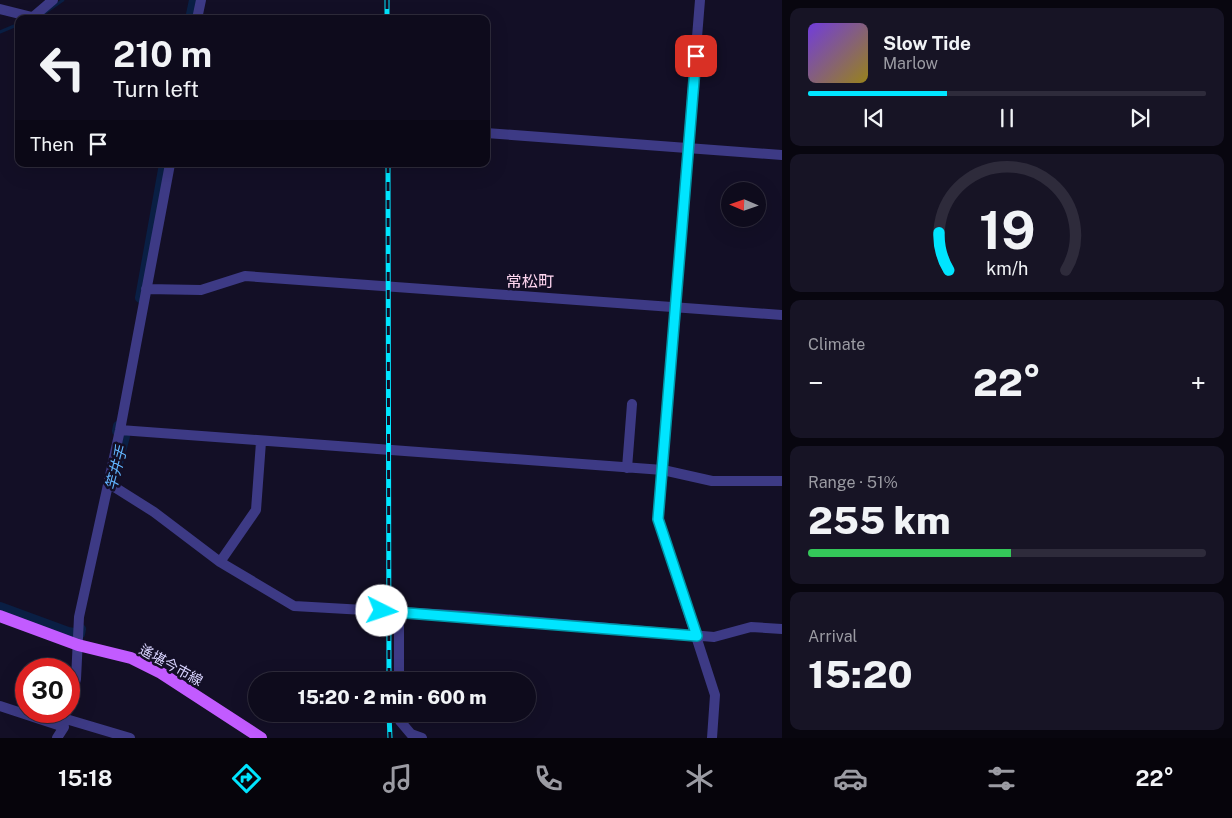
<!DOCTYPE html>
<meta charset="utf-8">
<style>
body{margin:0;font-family:"Public Sans","Noto Sans JP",sans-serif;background:#171425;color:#f1f3f6;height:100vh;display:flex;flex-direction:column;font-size:19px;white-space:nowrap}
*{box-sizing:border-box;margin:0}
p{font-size:16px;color:#9b9ba3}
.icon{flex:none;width:28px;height:28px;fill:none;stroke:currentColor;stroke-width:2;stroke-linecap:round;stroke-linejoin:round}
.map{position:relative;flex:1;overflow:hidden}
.drawer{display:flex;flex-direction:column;gap:8px;padding:8px;background:#08060f;width:450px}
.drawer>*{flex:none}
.hud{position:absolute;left:15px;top:15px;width:475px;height:152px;border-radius:10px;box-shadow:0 5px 20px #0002,0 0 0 1px #2e2b3b;background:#0e0b1c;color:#f1f3f6;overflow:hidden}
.needle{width:32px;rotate:272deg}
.controls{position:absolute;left:721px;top:182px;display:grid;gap:10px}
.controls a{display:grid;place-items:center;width:45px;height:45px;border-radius:50%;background:#0e0b1c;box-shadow:0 5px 20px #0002,0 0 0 1px #2e2b3b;font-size:25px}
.speed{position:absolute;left:15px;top:658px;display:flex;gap:10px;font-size:25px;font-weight:700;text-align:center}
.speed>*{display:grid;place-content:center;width:65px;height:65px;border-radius:50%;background:#0e0b1c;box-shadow:0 5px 20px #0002,0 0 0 1px #2e2b3b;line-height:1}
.speed .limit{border:8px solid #d22;background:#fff;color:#111}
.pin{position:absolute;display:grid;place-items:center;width:42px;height:42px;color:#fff;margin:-21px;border-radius:10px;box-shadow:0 2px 8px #0006}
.me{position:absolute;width:55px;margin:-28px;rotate:94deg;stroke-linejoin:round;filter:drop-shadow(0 0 4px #0008)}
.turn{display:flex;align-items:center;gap:18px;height:105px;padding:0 15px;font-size:22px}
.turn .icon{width:65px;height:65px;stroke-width:2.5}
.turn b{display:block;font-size:35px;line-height:42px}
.then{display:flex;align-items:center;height:48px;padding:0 15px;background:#0003;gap:10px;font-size:19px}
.big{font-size:38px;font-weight:800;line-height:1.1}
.drawer .card{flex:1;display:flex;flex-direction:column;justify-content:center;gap:8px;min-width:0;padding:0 18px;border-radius:10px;background:#171425}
.drawer .dial{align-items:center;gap:0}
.dial svg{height:130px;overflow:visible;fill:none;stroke:#2e2b3b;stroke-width:7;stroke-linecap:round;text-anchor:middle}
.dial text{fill:#f1f3f6;stroke:none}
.song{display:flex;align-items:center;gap:15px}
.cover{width:60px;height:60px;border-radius:8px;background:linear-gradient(135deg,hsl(260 70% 55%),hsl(50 70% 35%))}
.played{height:5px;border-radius:2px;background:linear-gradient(90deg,#00e5ff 35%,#2e2b3b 35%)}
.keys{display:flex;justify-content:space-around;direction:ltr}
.heat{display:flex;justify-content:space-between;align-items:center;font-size:28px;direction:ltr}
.charge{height:8px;border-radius:4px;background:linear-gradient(90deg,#34c759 51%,#2e2b3b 0)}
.trip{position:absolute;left:248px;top:672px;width:288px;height:50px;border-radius:25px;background:#0e0b1c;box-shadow:0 5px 20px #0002,0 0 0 1px #2e2b3b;font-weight:800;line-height:50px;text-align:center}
.tabs{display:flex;height:80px;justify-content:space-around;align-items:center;background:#06040b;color:#9b9ba3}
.tabs .icon{width:35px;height:35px}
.tabs .on{color:#00e5ff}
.tabs b{font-size:22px;color:#f1f3f6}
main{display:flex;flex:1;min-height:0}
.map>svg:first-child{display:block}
</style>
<main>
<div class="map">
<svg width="782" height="738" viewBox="0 0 782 738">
<rect width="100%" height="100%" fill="#130f26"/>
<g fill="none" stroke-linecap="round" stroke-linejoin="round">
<path stroke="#0a1f44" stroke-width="3" d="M43,14l20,-14
M0,32l19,-8"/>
<path stroke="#0a1f44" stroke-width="10" d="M190,19l4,-19
M140,298l24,-134
M116,471l9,-35 -8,-5 1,-5
M0,607l68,25 12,2 1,-5"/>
<path stroke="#3d3a85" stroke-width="10" d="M700,0l-42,519 57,176 -3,43
M0,9l40,10
M33,17l20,-17
M197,19l4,-19
M486,133l296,22
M146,289l55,1 44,-14 537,39
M120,430l543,40 49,11h70
M627,468l5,-64
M108,483l46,29 66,50 74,44 176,10 244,21 37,-10 31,2
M220,562l36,-52 5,-68
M399,612v69
M0,706l64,21 -7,11
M69,706l7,-27 3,-62 41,-187 50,-266
M400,714v7l11,13 11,4
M66,719l64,19"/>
<path stroke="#c25bff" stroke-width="12" d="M0,616l78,29 53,13 30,15 100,65"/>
<g stroke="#00e5ff" stroke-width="5">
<path id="rail" d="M387,0v19
M388,164l1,517
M389,714l1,24"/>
</g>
<use href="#rail" stroke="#130f26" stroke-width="3" stroke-dasharray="9" stroke-linecap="butt"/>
</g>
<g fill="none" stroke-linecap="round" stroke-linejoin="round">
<g stroke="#0095a6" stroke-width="12">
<path id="route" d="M382,611l315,25 -39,-117 38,-463"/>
</g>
<use href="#route" stroke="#00e5ff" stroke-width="9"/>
</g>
<g text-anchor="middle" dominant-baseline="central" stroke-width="5" stroke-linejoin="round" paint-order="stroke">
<g font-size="14" fill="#d9d4ff" stroke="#130f26">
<text transform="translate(171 665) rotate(29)">遙堪今市線</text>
</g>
<g font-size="15" font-style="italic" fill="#62b6ff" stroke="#130f26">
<text transform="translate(116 468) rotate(-75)">竿井手</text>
</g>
<g font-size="16" fill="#ffd6f0" stroke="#130f26">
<text x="530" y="281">常松町</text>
</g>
</g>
</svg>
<div class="controls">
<a><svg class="needle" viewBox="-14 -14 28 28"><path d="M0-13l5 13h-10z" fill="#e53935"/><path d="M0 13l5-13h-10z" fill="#9b9ba3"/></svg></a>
</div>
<div class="speed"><div class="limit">30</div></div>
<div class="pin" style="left:696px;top:56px;background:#d93025"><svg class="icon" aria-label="arrive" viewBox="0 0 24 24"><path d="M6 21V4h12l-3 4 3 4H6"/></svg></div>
<svg class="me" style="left:382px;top:611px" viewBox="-20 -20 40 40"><circle r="19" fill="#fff"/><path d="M0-13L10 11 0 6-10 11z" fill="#00e5ff"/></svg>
<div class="trip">15:20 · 2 min · 600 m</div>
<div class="hud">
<div class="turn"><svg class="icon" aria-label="left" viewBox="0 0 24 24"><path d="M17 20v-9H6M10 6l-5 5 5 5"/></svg><div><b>210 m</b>Turn left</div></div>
<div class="then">Then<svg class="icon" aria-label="arrive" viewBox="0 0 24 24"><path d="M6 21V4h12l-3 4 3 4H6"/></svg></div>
</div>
</div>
<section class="drawer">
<div class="card">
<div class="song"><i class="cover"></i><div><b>Slow Tide</b><p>Marlow</p></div></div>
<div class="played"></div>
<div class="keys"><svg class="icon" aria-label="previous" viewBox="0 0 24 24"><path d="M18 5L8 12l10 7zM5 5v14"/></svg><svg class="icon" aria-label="pause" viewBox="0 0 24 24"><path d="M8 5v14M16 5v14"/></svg><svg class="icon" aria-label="next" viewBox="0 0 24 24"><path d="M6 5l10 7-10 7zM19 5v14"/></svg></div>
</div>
<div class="card dial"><svg viewBox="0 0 100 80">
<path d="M14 69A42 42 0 1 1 86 69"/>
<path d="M14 69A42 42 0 0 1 8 46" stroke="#00e5ff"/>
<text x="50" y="56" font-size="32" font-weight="700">19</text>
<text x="50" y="72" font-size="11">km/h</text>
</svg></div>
<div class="card"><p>Climate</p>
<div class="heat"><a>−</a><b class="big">22°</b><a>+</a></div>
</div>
<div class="card"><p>Range · 51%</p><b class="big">255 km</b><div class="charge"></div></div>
<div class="card"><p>Arrival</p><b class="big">15:20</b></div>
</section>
</main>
<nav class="tabs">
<b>15:18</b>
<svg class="icon on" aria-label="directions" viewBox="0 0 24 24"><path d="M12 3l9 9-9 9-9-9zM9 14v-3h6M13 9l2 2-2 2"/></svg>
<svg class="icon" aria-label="music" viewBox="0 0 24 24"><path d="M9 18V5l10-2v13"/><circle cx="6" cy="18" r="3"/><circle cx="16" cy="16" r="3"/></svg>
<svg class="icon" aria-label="phone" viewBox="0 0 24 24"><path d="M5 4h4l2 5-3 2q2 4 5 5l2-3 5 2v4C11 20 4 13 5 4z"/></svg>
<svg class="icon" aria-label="climate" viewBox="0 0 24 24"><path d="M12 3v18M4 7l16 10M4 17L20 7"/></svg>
<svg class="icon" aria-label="car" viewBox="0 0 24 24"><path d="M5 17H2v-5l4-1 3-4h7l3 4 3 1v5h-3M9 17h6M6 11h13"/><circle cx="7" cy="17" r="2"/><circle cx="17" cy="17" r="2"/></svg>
<svg class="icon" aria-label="filters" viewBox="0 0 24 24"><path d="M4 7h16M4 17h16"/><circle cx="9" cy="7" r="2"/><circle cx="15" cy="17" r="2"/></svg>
<b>22°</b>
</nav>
